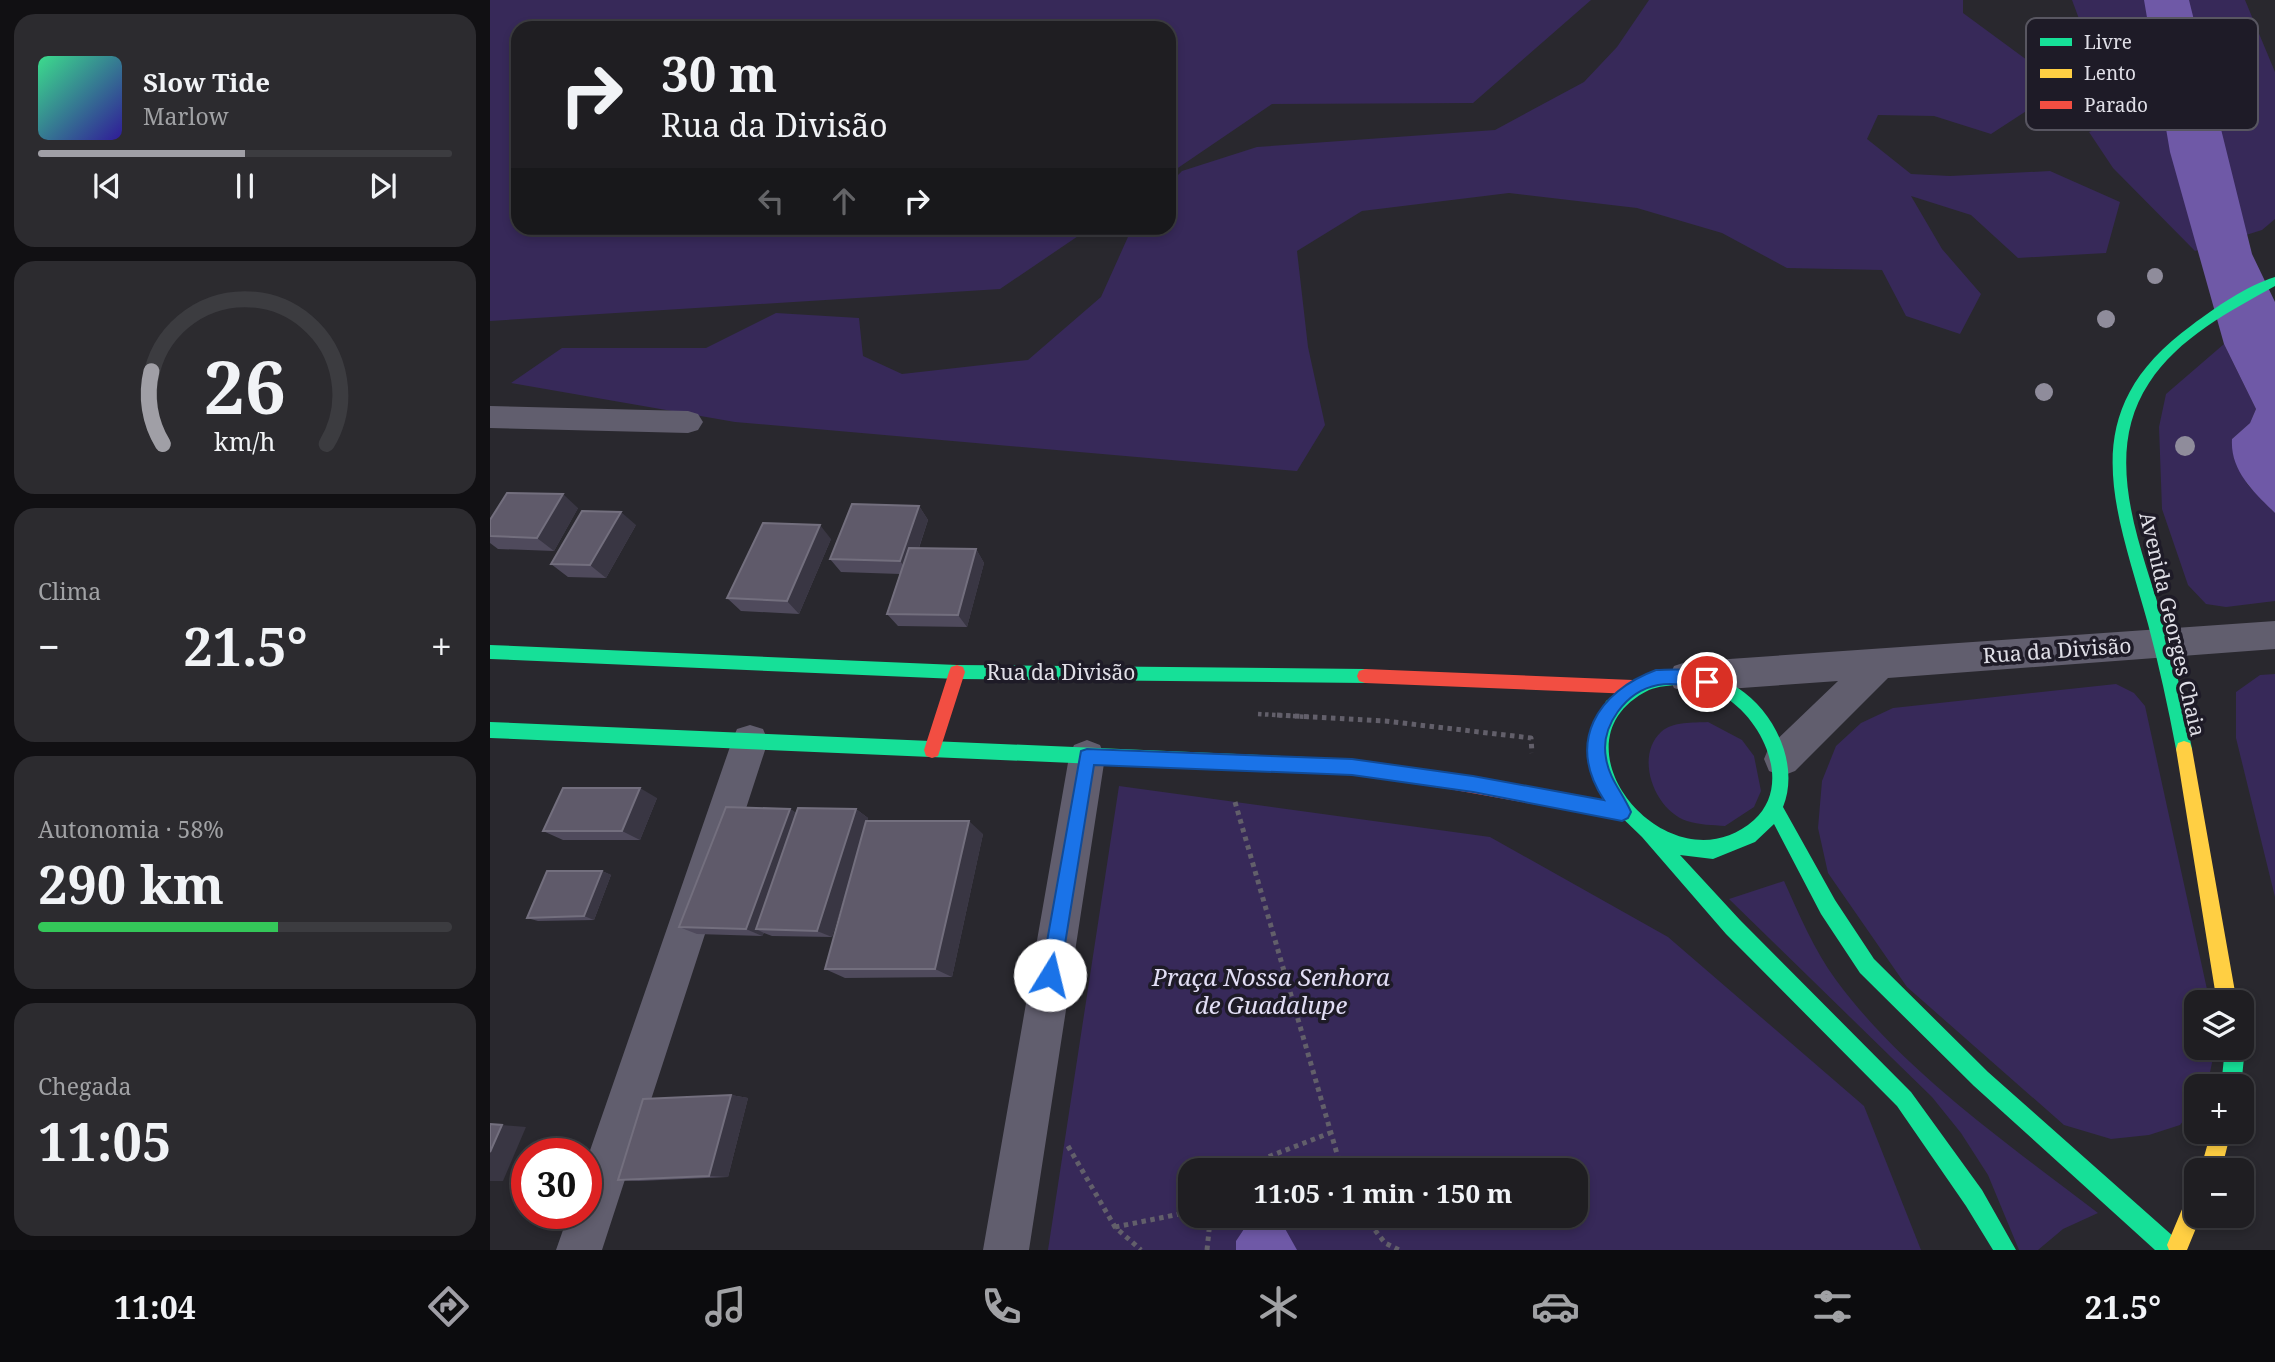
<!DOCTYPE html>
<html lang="pt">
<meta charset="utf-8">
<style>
body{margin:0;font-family:"Noto Serif",serif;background:#2c2b2f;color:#f1f3f6;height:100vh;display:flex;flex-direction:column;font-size:26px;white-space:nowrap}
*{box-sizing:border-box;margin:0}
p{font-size:23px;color:#a1a2a5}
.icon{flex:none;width:38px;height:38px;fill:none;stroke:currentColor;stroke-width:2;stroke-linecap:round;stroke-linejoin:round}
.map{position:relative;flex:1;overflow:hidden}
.panel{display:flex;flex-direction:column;gap:14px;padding:14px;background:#111013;width:490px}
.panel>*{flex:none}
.hud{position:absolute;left:21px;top:21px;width:665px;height:214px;border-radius:21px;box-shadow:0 4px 10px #0003,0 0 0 2px #3c3c40;background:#1f1e22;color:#f1f3f6;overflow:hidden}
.fabs{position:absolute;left:1694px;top:990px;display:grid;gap:14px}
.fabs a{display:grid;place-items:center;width:70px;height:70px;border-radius:14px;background:#1f1e22;box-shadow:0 4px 10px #0003,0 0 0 2px #3c3c40;font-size:35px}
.speed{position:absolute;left:21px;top:1138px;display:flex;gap:14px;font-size:35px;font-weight:700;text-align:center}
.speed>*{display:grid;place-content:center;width:91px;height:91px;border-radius:50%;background:#1f1e22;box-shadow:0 4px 10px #0003,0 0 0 2px #3c3c40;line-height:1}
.speed .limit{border:10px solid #d22;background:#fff;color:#111}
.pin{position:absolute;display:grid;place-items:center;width:60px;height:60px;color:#fff;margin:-30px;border:4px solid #fff;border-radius:50%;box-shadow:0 2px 7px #0007}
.me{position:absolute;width:77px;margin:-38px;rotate:9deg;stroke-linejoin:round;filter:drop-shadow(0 0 5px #0008)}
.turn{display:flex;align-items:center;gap:24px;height:147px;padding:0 35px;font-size:32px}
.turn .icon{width:91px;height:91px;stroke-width:2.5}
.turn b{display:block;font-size:49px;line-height:60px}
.lanes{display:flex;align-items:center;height:66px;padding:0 35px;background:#0003;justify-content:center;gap:35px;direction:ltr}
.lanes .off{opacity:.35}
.big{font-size:52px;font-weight:700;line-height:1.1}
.panel .card{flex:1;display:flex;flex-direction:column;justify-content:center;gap:10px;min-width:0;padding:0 24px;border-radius:21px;background:#2c2b2f}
.panel .dial{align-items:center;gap:0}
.dial svg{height:182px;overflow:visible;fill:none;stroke:#3c3c40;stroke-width:7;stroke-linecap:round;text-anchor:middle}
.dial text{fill:#f1f3f6;stroke:none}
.song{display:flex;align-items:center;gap:21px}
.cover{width:84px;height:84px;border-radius:10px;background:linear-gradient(135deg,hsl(150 70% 55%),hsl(250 70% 35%))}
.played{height:7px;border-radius:4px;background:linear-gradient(90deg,#a09fa6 50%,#3c3c40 50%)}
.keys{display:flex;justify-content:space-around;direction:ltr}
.heat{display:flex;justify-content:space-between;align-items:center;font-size:38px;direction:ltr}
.charge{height:10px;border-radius:5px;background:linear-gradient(90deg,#34c759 58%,#3c3c40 0)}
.trip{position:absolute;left:688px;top:1158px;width:410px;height:70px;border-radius:21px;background:#1f1e22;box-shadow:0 4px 10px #0003,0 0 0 2px #3c3c40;font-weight:700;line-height:70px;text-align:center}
.tabs{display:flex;height:112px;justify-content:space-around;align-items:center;background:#0c0c0e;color:#a1a2a5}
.tabs .icon{width:49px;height:49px}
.tabs .current{color:#a09fa6}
.tabs b{font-size:32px;color:#f1f3f6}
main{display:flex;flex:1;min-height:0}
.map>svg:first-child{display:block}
</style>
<main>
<section class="panel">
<div class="card">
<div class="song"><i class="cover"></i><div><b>Slow Tide</b><p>Marlow</p></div></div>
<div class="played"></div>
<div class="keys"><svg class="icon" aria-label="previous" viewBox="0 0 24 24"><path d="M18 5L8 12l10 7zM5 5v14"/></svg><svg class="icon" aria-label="pause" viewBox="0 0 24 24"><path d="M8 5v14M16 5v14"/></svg><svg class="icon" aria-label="next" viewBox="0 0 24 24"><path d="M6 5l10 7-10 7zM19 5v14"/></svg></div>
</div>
<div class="card dial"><svg viewBox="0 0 100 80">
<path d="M14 69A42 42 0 1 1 86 69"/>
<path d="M14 69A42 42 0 0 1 9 37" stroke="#a09fa6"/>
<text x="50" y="56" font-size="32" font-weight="700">26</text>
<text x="50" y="72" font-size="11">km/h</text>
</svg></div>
<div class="card"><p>Clima</p>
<div class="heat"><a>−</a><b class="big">21.5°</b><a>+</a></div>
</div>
<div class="card"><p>Autonomia · 58%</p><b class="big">290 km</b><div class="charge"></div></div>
<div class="card"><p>Chegada</p><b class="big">11:05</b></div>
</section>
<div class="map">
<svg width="1785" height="1250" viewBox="0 0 1785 1250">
<rect width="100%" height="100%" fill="#29282e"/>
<path fill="#372959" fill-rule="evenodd" d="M0,0h1101l-118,103 -201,1 -103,70v-146h-651v200h572l-90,61 -510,32z
M1159,0h314v13l68,50 3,43 -43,28 -57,-18 -56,-1 -11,24 44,35 39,2 100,-5 70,31 -14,51 -88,5 -47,-43 -60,-19 31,53 39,45 -21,40 -54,-18 -24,-46 -95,-2 -65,-35 -85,-25 -128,-15 -147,18 -65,40 11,96 17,78 -28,46 -562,-49 -224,-39 51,-35h144l70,-35 83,5 4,38 39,18 126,-14 73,-63 31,-69h37v-44l13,-13 75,-24 238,-17 89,-48 33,-35z
M1582,0h173l30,72v147l-13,11 -67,21 -82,-83 -24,-36 46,-19 -41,-39 -6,-31z
M1734,344l32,65 -6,14 -18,16 15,45 28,29v88l-49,6 -20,-3 -18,-19 -26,-76 -3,-82 7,-33z
M1785,674v223l-39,-159v-46l24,-17z
M1626,684l18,9 11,13 65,297h-14v45h19l-8,39h-11v18l-16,20 -31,10 -38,4 -47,-14 -157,-138 -79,-114 -10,-45 4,-47 14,-35 25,-23 32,-15z
M1218,722l34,18 12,16 7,35 -7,16 -29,19c-12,-1 -26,-1 -38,-5 -32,-10 -53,-64 -26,-89 12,-11 32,-9 47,-10z
M629,786l371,51 178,100 196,169 57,144h-873zM700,1171h385v45h-385z
M1294,881c15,33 30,69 52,99 67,91 172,164 262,233l-35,16 -25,21h-19l-31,-75 -27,-42 -29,-36 -203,-198z"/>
<path fill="#6f59a7" d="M1654,0h45l63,254 23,48v211c-21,-21 -45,-42 -43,-74l18,-16 6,-14 -32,-65 -54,-192z
M758,1223l35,2 14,25h-61v-9z"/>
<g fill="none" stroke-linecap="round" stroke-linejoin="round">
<path stroke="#625f6a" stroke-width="4.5" stroke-dasharray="3.5 3.5" stroke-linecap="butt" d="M768,714l51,3"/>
<path stroke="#625f6a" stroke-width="5" stroke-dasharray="4.5 4.5" stroke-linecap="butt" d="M787,715l108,6 146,17 1,15
M745,802l107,369
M578,1146l47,81 26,23
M770,1171l5,-13 65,-25
M874,1216l21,27 14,7
M625,1227l75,-15
M717,1250l3,-29 4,-5"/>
<path fill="#615e6e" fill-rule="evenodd" d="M0,406l198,5 10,3 5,8 -5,8 -10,3 -198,-5z
M1785,621v28l-387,29 -93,93 -13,5 -13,-5 -5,-12 5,-12 69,-66 -152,11 -12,-4 -5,-11 5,-11 12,-4z
M260,725l13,4 5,12 -166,509h-46l13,-37h17v-51l146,-421 5,-12z
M597,740l13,5 5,12 -76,493h-46l86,-493 5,-12z"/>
<path fill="#16e098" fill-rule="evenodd" d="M1785,277v9c-45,25 -97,52 -126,97 -49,74 -7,165 15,241 12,41 20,83 28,125l-2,6 -6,2 -6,-2 -2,-6c-8,-42 -17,-84 -28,-125 -33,-119 -76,-212 44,-299 24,-18 54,-39 83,-48z
M0,645l467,20 408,4 6,2 2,5 -2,5 -6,2 -408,-4 -467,-20z
M1190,670c19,4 41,7 58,18 37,24 62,77 45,119l52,93 39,59 114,113 186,165 3,8 -2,5h-20l-181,-164 -114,-113 -39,-59 -47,-90 -19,18 -42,17 -33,-4 60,65 171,172 71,98 34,60h-23l-27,-44 -69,-100 -171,-172 -84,-97 -30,-29 -18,-38 -3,-33 15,-36 32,-22zM1190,684c15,3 32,5 46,14 37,23 67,87 28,122 -84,74 -211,-78 -105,-130 9,-4 21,-4 31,-6z
M0,722l862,37 97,14 6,2 3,6 -3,6 -6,2 -97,-14 -862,-37z
M1752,1041l3,7 -4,39h-20l4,-39h17z"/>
<path fill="#ffcf43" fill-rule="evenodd" d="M1694,741l6,2 2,6 45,254h-20l-41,-254 2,-6z
M1721,1132h20l-10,39h-21z
M1706,1192v24h5l-14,34h-18l-2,-5 21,-50z"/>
<path fill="#f24e42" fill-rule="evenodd" d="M467,665l6,2 2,5 -25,78 -2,6 -6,2 -6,-2 -2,-6 25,-78 2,-5z
M875,669l268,11 6,2 2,5 -2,5 -6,2 -268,-11 -6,-2 -2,-5 2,-5z
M959,773l173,31 6,2 3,6 -3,6 -6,2 -173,-31 -6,-2 -3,-6 3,-6z"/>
</g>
<g fill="#8f8c9b">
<circle cx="1665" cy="276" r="8"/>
<circle cx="1616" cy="319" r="9"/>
<circle cx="1554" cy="392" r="9"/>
<circle cx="1695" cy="446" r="10"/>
</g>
<path fill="#4f4a5c" d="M429,506l9,14 -9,28 57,1 8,14 -17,64 -69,-1 -11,-12 13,-40 -59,-2 -11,-13z
M88,508l-24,43 -56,-2 -8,-6v-23z
M146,525l-30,53 -38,-1 -17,-13z
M341,539l-32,75 -58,-3 -14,-13z
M167,798l-17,42h-77l-20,-9z
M300,809l6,4 60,-4 12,9 -1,3 116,13 -31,143 -107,1 -20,-9 31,-111 -24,79 -60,-1 -8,-3 -2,3 -65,-2 -18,-7z
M112,871l9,4 -17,45 -56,1 -11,-3z
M241,1095l17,3 -20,79 -89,4 -21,-1z"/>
<path fill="#393643" d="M73,494l15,14 -24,43 -17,-13z
M429,506l9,14 -18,54 -10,-13z
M131,512l15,13 -30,53 -16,-13z
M330,525l11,14 -32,75 -12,-13z
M486,549l8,14 -17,64 -9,-12z
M150,788l17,10 -17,42 -18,-9z
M300,809l14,9 -48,111 8,4 -2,3 -16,-7z
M366,809l12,9 -36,119 -15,-6z
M479,821l14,13 -31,143 -17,-8z
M112,871l9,4 -17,45 -10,-4z
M241,1095l17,3 -20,79 -19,-1z
M12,1125l24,2 -23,54h-13v-29z"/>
<path fill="#5f5a6a" stroke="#736f7e" stroke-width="2" d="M17,493l56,1 -26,44 -47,-2v-16z
M362,504l67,2 -19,55 -70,-2z
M92,511l39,1 -31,53 -39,-1z
M273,523l57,2 -33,76 -60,-3z
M419,548l67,1 -18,66 -71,-1z
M73,788h77l-18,43h-79z
M236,807l64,2 -44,120 -67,-2z
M308,808l58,1 -39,122 -61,-2z
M376,821h103l-34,148h-110z
M57,871h55l-18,45 -57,2z
M241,1095l-22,81 -91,4 25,-81z
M0,1124l12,1 -12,27z"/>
<path fill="#1a73e8" stroke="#114b97" stroke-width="2" d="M1166,670c16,0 50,-4 59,12l-8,7c-16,-3 -33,-7 -49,-4 -32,6 -58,41 -52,73 3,21 17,35 25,54l-3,6 -6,3 -149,-29 -121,-17 -258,-10 -34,210 -3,7 -7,3 -7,-3 -2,-7 40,-224 6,-2 265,10 121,17 131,24c-38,-58 -7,-108 52,-130z"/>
<g text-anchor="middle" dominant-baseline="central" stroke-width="7" stroke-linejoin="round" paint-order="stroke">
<g font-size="21" fill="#e0dfe7" stroke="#1e1b27">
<text transform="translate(1683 624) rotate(77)">Avenida Georges Chaia</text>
<text transform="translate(1567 650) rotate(-4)">Rua da Divisão</text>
<text x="571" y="672">Rua da Divisão</text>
</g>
<g font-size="24" font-style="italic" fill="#e2def5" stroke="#1e1b27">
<text x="781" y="976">Praça Nossa Senhora<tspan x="781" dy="28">de Guadalupe</tspan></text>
</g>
</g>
<rect x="1536" y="18" width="232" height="112" rx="10" fill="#1e1b27" stroke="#585661" stroke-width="2"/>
<rect x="1550" y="38" width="32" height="8" fill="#16e098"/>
<rect x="1550" y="69" width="32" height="9" fill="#ffcf43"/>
<rect x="1550" y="101" width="32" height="8" fill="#f24e42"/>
<g font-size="19" fill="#e0dfe7">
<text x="1594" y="49">Livre</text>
<text x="1594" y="80">Lento</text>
<text x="1594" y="112">Parado</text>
</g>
</svg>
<div class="fabs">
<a><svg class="icon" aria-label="layers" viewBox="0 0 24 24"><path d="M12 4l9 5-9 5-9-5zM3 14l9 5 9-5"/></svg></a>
<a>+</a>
<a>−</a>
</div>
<div class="speed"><div class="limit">30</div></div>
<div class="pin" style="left:1217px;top:682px;background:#d93025"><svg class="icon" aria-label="arrive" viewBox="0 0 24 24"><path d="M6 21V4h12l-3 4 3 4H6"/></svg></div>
<svg class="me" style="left:560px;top:975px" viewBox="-20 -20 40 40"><circle r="19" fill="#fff"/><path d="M0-13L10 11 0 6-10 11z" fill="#1a73e8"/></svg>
<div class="trip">11:05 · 1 min · 150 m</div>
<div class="hud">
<div class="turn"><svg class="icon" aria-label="right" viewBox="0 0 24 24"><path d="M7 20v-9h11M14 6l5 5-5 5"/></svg><div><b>30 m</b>Rua da Divisão</div></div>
<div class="lanes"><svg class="icon off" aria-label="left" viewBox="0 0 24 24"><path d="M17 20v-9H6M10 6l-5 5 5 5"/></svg><svg class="icon off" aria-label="ahead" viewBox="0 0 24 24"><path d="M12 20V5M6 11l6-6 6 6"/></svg><svg class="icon" aria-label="right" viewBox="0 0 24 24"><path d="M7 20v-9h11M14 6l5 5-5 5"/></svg></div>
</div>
</div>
</main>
<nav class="tabs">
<b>11:04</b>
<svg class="icon current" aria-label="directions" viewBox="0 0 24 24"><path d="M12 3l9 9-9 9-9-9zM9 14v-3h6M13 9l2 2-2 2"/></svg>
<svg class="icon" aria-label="music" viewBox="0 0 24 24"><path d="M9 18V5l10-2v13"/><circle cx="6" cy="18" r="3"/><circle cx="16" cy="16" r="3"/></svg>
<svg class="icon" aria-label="phone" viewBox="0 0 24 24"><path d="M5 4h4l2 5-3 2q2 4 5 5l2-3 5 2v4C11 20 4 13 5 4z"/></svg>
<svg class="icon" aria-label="climate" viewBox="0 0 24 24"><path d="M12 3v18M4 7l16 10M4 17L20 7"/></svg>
<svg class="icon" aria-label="car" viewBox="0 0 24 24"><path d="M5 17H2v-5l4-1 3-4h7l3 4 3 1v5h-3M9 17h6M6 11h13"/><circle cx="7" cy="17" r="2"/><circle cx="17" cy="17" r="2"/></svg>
<svg class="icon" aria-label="filters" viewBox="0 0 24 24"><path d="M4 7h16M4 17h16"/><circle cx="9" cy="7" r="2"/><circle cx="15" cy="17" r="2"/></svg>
<b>21.5°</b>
</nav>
